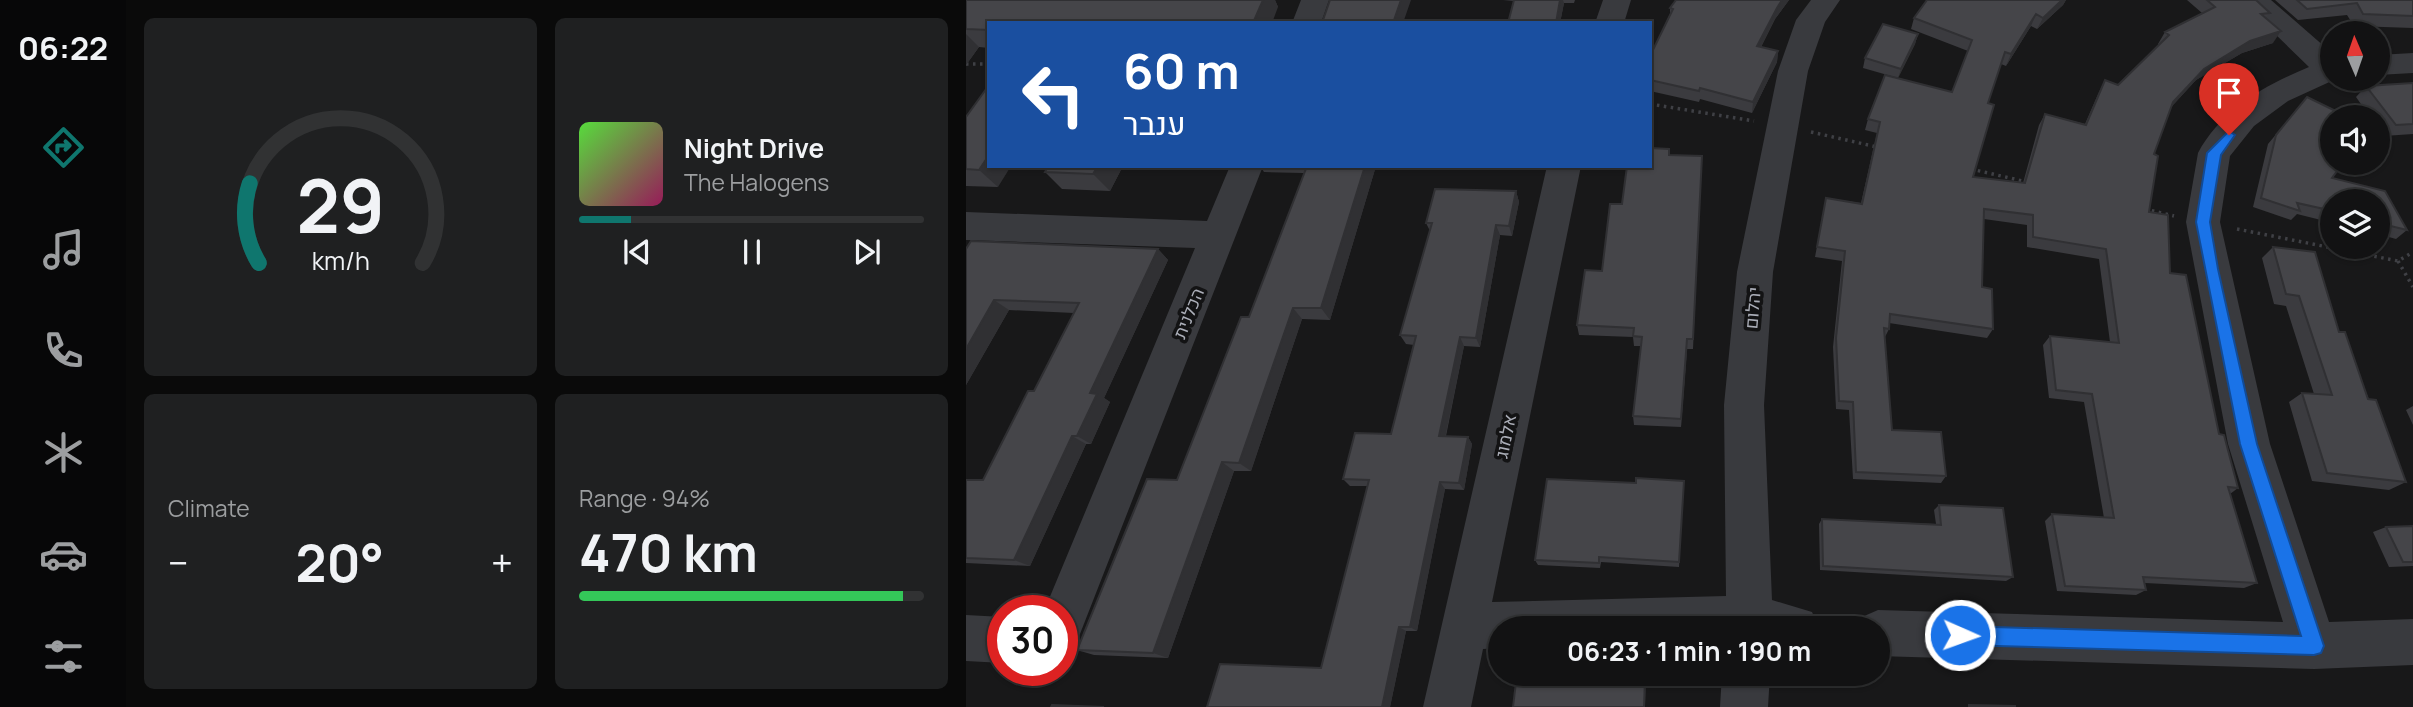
<!DOCTYPE html>
<meta charset="utf-8">
<style>
body{margin:0;font-family:Manrope,Heebo,sans-serif;background:#1f2021;color:#f1f3f6;height:100vh;display:flex;flex-direction:column;font-size:26px;white-space:nowrap}
*{box-sizing:border-box;margin:0}
p{font-size:23px;color:#9c9ea0}
.icon{flex:none;width:38px;height:38px;fill:none;stroke:currentColor;stroke-width:2;stroke-linecap:round;stroke-linejoin:round}
.map{position:relative;flex:1;overflow:hidden}
.drawer{display:flex;flex-direction:column;gap:18px;padding:18px;background:#0a0a0a;width:840px}
.drawer>*{flex:none}
.banner{position:absolute;left:21px;top:21px;width:665px;height:147px;border-radius:0px;box-shadow:0 2px 5px #0004,0 0 0 2px #313233;background:#1a4fa0;color:#fff;overflow:hidden}
.needle{width:46px;rotate:358deg}
.controls{position:absolute;left:1354px;top:21px;display:grid;gap:14px}
.controls a{display:grid;place-items:center;width:70px;height:70px;border-radius:50%;background:#121213;box-shadow:0 2px 5px #0004,0 0 0 2px #313233;font-size:35px}
.speed{position:absolute;left:21px;top:595px;display:flex;gap:14px;font-size:35px;font-weight:700;text-align:center}
.speed>*{display:grid;place-content:center;width:91px;height:91px;border-radius:50%;background:#121213;box-shadow:0 2px 5px #0004,0 0 0 2px #313233;line-height:1}
.speed .limit{border:10px solid #d22;background:#fff;color:#111}
.pin{position:absolute;display:grid;place-items:center;width:60px;height:60px;color:#fff;margin:-72px -30px;border-radius:50% 50% 50% 0;rotate:-45deg;box-shadow:0 0 7px #0007}
.pin .icon{rotate:45deg}
.me{position:absolute;width:77px;margin:-38px;rotate:92deg;stroke-linejoin:round;filter:drop-shadow(0 0 5px #0008)}
.turn{display:flex;align-items:center;gap:24px;height:147px;padding:0 21px;font-size:32px}
.turn .icon{width:91px;height:91px;stroke-width:2.5}
.turn b{display:block;font-size:49px;line-height:60px}
.big{font-size:52px;font-weight:700;line-height:1.1}
.drawer .widget{flex:1;display:flex;flex-direction:column;justify-content:center;gap:10px;min-width:0;padding:0 24px;border-radius:10px;background:#1f2021}
.drawer .dial{align-items:center;gap:0}
.dial svg{height:182px;overflow:visible;fill:none;stroke:#313233;stroke-width:7;stroke-linecap:round;text-anchor:middle}
.dial text{fill:#f1f3f6;stroke:none}
.song{display:flex;align-items:center;gap:21px}
.cover{width:84px;height:84px;border-radius:10px;background:linear-gradient(135deg,hsl(110 70% 55%),hsl(330 70% 35%))}
.played{height:7px;border-radius:4px;background:linear-gradient(90deg,#0f766e 15%,#313233 15%)}
.keys{display:flex;justify-content:space-around;direction:ltr}
.heat{display:flex;justify-content:space-between;align-items:center;font-size:38px;direction:ltr}
.charge{height:10px;border-radius:5px;background:linear-gradient(90deg,#34c759 94%,#313233 0)}
.drawer .tiles{flex:1;display:grid;gap:18px;grid-template-columns:repeat(2,1fr)}
.trip{position:absolute;left:522px;top:616px;width:402px;height:70px;border-radius:35px;background:#121213;box-shadow:0 2px 5px #0004,0 0 0 2px #313233;font-weight:700;line-height:70px;text-align:center}
main{display:flex;flex:1;min-height:0}
.menu{display:flex;flex-direction:column;width:126px;justify-content:space-around;align-items:center;background:#070708;color:#9c9ea0}
.menu .icon{width:49px;height:49px}
.menu .current{color:#0f766e}
.menu b{font-size:32px;color:#f1f3f6}
.map>svg:first-child{display:block}
</style>
<main>
<nav class="menu">
<b>06:22</b>
<svg class="icon current" aria-label="directions" viewBox="0 0 24 24"><path d="M12 3l9 9-9 9-9-9zM9 14v-3h6M13 9l2 2-2 2"/></svg>
<svg class="icon" aria-label="music" viewBox="0 0 24 24"><path d="M9 18V5l10-2v13"/><circle cx="6" cy="18" r="3"/><circle cx="16" cy="16" r="3"/></svg>
<svg class="icon" aria-label="phone" viewBox="0 0 24 24"><path d="M5 4h4l2 5-3 2q2 4 5 5l2-3 5 2v4C11 20 4 13 5 4z"/></svg>
<svg class="icon" aria-label="climate" viewBox="0 0 24 24"><path d="M12 3v18M4 7l16 10M4 17L20 7"/></svg>
<svg class="icon" aria-label="car" viewBox="0 0 24 24"><path d="M5 17H2v-5l4-1 3-4h7l3 4 3 1v5h-3M9 17h6M6 11h13"/><circle cx="7" cy="17" r="2"/><circle cx="17" cy="17" r="2"/></svg>
<svg class="icon" aria-label="filters" viewBox="0 0 24 24"><path d="M4 7h16M4 17h16"/><circle cx="9" cy="7" r="2"/><circle cx="15" cy="17" r="2"/></svg>
</nav>
<section class="drawer">
<div class="tiles">
<div class="widget dial"><svg viewBox="0 0 100 80">
<path d="M14 69A42 42 0 1 1 86 69"/>
<path d="M14 69A42 42 0 0 1 10 34" stroke="#0f766e"/>
<text x="50" y="56" font-size="32" font-weight="700">29</text>
<text x="50" y="72" font-size="11">km/h</text>
</svg></div>
<div class="widget">
<div class="song"><i class="cover"></i><div><b>Night Drive</b><p>The Halogens</p></div></div>
<div class="played"></div>
<div class="keys"><svg class="icon" aria-label="previous" viewBox="0 0 24 24"><path d="M18 5L8 12l10 7zM5 5v14"/></svg><svg class="icon" aria-label="pause" viewBox="0 0 24 24"><path d="M8 5v14M16 5v14"/></svg><svg class="icon" aria-label="next" viewBox="0 0 24 24"><path d="M6 5l10 7-10 7zM19 5v14"/></svg></div>
</div>
<div class="widget"><p>Climate</p>
<div class="heat"><a>−</a><b class="big">20°</b><a>+</a></div>
</div>
<div class="widget"><p>Range · 94%</p><b class="big">470 km</b><div class="charge"></div></div>
</div>
</section>
<div class="map">
<svg width="1447" height="707" viewBox="0 0 1447 707">
<rect width="100%" height="100%" fill="#181819"/>
<g fill="none" stroke-linecap="round" stroke-linejoin="round">
<path stroke="#3f4045" stroke-width="3.5" stroke-dasharray="2.5 4.5" stroke-linecap="butt" d="M0,64h23
M684,104l104,17
M845,132l66,15
M1005,169l56,13
M1179,209l29,7
M1271,229l161,32 15,-9
M1432,261l15,26"/>
<path fill="#393a3e" fill-rule="evenodd" d="M335,0h28l-8,23h-29z
M637,0h28l-7,23h-29z
M845,0h29l-15,22 -17,49 -35,201 -9,133 8,195 40,12 7,16h-319v20l-17,1 -12,58h-48l124,-541h34l-89,436 234,-6 -2,-191 13,-133 41,-201 18,-51z
M1274,0h31l62,54v25h3l-48,22 -34,25 -24,30 -10,66 50,222 59,178 84,-3v46l-99,4 -436,-13v-28h-21l5,-11 16,-7 405,12 -55,-178 -42,-222 12,-69c24,-44 66,-67 111,-86z
M1447,53v20l-35,2v-20z
M264,166h33l-185,473 -16,7v-35h-18l151,-363 -229,-8v-28l241,9z
M0,615l37,2v46l-37,-2z
M756,674h48l-2,33h-48z"/>
</g>
<path fill="#3b3b3f" d="M0,0h309l3,7 -289,16v25l-10,-1 -13,18z
M537,0h72l-1,3h-10l-4,20h-52l6,-22z
M710,0h113l-14,19 -14,28 17,4 -1,11 -25,51 -52,-14 -1,3 -49,-11v-35l20,-42v-6z
M961,0h139l-3,5 -26,24 -6,-3 -25,40 -5,-2 -13,39 -15,74 50,6 16,-58 6,-11 40,10 14,-32 6,-12 13,5 41,-40 -1,-1 7,-12 37,-19 -15,-13h69l14,13 -4,5 7,25 -31,10 -46,27 -25,27 -17,47 -5,58 21,61 49,161 19,54 -8,6 27,89 -13,5 -99,-5 1,7 -10,5 -79,-4 -12,-70 7,-7 52,4 -20,-116 -35,-4 -6,-53 7,-9 60,6 -11,-83 -72,-12v-22l-43,-6 -2,68 11,42 -6,9 -98,-15v6l-4,8 7,93 54,46 -5,7 -88,-4 -4,-69 -13,-1 -3,-62 9,-86 -27,-4 11,-59 35,5 16,-70 -12,-3 3,-11 84,-27 16,-41 -57,-22 3,-11z
M1309,0h138v28l-59,-2 -7,-11 -49,5z
M952,34l-3,10 -17,34 -35,-10 2,-10z
M1447,83v51l-29,2 -6,-8v-11h-8l-14,-20 10,-11z
M1341,97l41,20h-15v46h10l-11,15 53,13 22,39 -11,9 -18,-5v-33h-45v22l-36,-9 -6,6 -38,-13 15,-63z
M0,117l32,70 -32,-1z
M703,149l1,6 32,1 -9,193h-6l-6,78 -47,-2 -1,-9 8,-70h-7l-1,-9 -54,-2 -2,-10 25,-54 20,-67z
M157,166l-13,25 -48,-2 -17,-17z
M294,166h116l-46,154 -28,-1 -51,152h-17l-66,187 -74,-3 -17,-5 100,-170 72,-163 55,-144 -40,-1z
M550,191l3,11 -7,34 -12,-1 -20,112 -16,-1 -18,90 22,1 4,7 -8,46 -19,-1 -28,142h-11l-16,76h-183l114,-39 47,-182h-18l-7,-7 48,-45 23,-89 -8,-1 -6,-9 30,-104 -4,-8z
M1307,247l66,85 67,150 -17,8 -77,-9 -23,-79 13,-9 12,1 -28,-88 -12,-2 -12,-46z
M0,249h192l10,11 -64,138 6,4 -19,42h-5l-56,122 -64,-3v-83h17l51,-89 40,-78 -65,-3 -43,75z
M1447,406v19l-7,-15z
M718,481l-5,86 -78,-5 -1,6 -62,-3 -3,-5 101,-77z
M973,505l74,72 -7,4 -186,-11 -1,-46 3,-5 114,5 -2,-14z
M1447,526v40l-24,1 -16,-35 13,-5z"/>
<path fill="#303033" d="M297,0h12l3,7 -6,16h-19z
M435,0h10l-8,23h-10z
M594,0h3l1,3 -4,20h-4z
M816,0h7l-14,19 -19,38 1,-11 20,-38z
M1096,0h4l-3,5 -26,24 6,-11z
M1070,14l-5,12 -25,40 5,-12z
M1315,31l-8,12 -31,10 -46,27 -30,33 7,-11 31,-33 46,-28z
M0,34l13,13 -13,18z
M952,34l-3,10 -17,34 3,-9z
M812,51l-1,11 -25,51 1,-11z
M23,155v11h22l-13,21 -19,-17z
M132,166h25l-13,25 -17,-17z
M399,166h11l-46,154 -9,-12z
M550,191l3,11 -7,34 -3,-10z
M530,225l4,10 -20,112 -4,-9z
M192,249l10,11 -64,138 6,4 -19,42 -14,-8 13,-43z
M28,300l15,10 -43,75v-36z
M327,308l9,11 -51,152 -12,-8z
M494,337l4,9 -20,97 -5,-7z
M721,339v10l-6,78v-8z
M106,436l14,8 -56,122 -16,-6z
M502,437l4,7 -8,46 -5,-7z
M256,462l12,9 -66,187 -15,-5z
M474,482l5,7 -28,142 -7,-4z
M433,627l7,4 -16,76h-8z
M679,678l1,3 -1,26h-1z"/>
<path fill="#454549" stroke="#303033" stroke-width="2" d="M0,0h297l-10,23h-264v7l-23,-1z
M364,0h71l-8,23h-71z
M548,0h46l-4,23h-48z
M710,0h106l-5,8 -20,38 21,5 -25,51 -53,-14 -1,3 -49,-11v-24l23,-47 -3,-1z
M961,0h135l-19,18 -7,-4 -25,40 -6,-2 -17,51 6,2 -21,72 52,6 20,-69 41,11 19,-45 13,5 51,-50 -4,-3 50,-25 -8,-7h49l14,13 -9,1 20,17 -31,10 -46,28 -31,33 -19,52 4,2 -9,56 19,3 2,58 16,2 33,159 5,1 14,53 -10,-1 29,96 -114,-6 3,13 -81,-4 -13,-72 62,4 -22,-124 -36,-4 -6,-54 69,7 -13,-94 -73,-12v-22l-49,-6 -2,78 10,2 1,40 -103,-15 -1,15 -5,-1 8,102 49,2 5,44 -90,-4 -3,-70 -14,-1 -3,-63 9,-87 -28,-4 9,-49 36,6 18,-82 -12,-3 17,-44 67,17 20,-52 -58,-22z
M1331,0h116v16l-50,-2 -6,-11 -50,6z
M917,24l35,10 -17,35 -36,-11z
M1447,83v41l-17,1 -30,-39z
M23,85v70l-10,15 -13,-1v-52z
M1341,97l41,20h-15v46h10l-11,15 53,13 22,39 -29,-7v-22h-45v10l-36,-8 3,8 -39,-13 15,-63z
M684,148l19,1v6l33,1 -9,183h-6l-6,80 -48,-3 9,-79 -9,-1 1,-8 -57,-3 8,-55 17,1 8,-67h12l5,-38h23z
M82,166h50l-5,8 -48,-2z
M341,166h58l-44,142h-28l-54,155 -17,-1 -69,191 -76,-3 70,-171 30,1 64,-163h8z
M469,189l81,2 -7,35 -13,-1 -20,113 -16,-1 -21,99 29,1 -9,46 -19,-1 -30,145h-11l-17,80h-175l13,-43 101,4 48,-188 -26,-1 12,-46 36,1 25,-98 -16,-1 32,-112h-6z
M5,241l187,8 -68,144 7,1 -20,42h-5l-58,124 -48,-2v-78h17l45,-89h6l45,-88 -85,-3 -28,49v-100z
M1307,247l42,5 24,80h6l23,67 8,1 30,82 -79,-9 -25,-80 30,2 -33,-99 -13,-2z
M670,478l48,3 -5,81 -80,-5v6l-64,-3 12,-81 89,4z
M973,505l64,3 10,69 -190,-11 -1,-47 119,6z
M1447,526v36h-10l-17,-35z
M551,674h74v2l54,2 -1,29h-131z
M86,705l52,2h-53z
M1003,705l46,1v1h-46z"/>
<path fill="#1a73e8" stroke="#114b97" stroke-width="2" d="M1263,131l6,4 -14,20 -11,67 8,47 39,175 67,202 -3,7 -7,2 -354,-10 -7,-3 -3,-7 3,-6 7,-3 341,10 -61,-192 -44,-222 11,-69z"/>
<g text-anchor="middle" dominant-baseline="central" stroke-width="7" stroke-linejoin="round" paint-order="stroke">
<g font-size="18" fill="#abaeb8" stroke="#131314">
<text transform="translate(786 308) rotate(-85)">יהלום</text>
<text transform="translate(222 313) rotate(-68)">הכלנית</text>
<text transform="translate(539 436) rotate(-78)">אלמוג</text>
</g>
</g>
</svg>
<div class="controls">
<a><svg class="needle" viewBox="-14 -14 28 28"><path d="M0-13l5 13h-10z" fill="#e53935"/><path d="M0 13l5-13h-10z" fill="#9c9ea0"/></svg></a>
<a><svg class="icon" aria-label="sound" viewBox="0 0 24 24"><path d="M4 9h4l5-4v14l-5-4H4zM17 9q2 3 0 6"/></svg></a>
<a><svg class="icon" aria-label="layers" viewBox="0 0 24 24"><path d="M12 4l9 5-9 5-9-5zM3 14l9 5 9-5"/></svg></a>
</div>
<div class="speed"><div class="limit">30</div></div>
<div class="pin" style="left:1263px;top:135px;background:#d93025"><svg class="icon" aria-label="arrive" viewBox="0 0 24 24"><path d="M6 21V4h12l-3 4 3 4H6"/></svg></div>
<svg class="me" style="left:994px;top:635px" viewBox="-20 -20 40 40"><circle r="17" fill="#1a73e8" stroke="#fff" stroke-width="3"/><path d="M0-11L8 9 0 5-8 9z" fill="#fff"/></svg>
<div class="trip">06:23 · 1 min · 190 m</div>
<div class="banner">
<div class="turn"><svg class="icon" aria-label="left" viewBox="0 0 24 24"><path d="M17 20v-9H6M10 6l-5 5 5 5"/></svg><div><b>60 m</b>ענבר</div></div>
</div>
</div>
</main>
